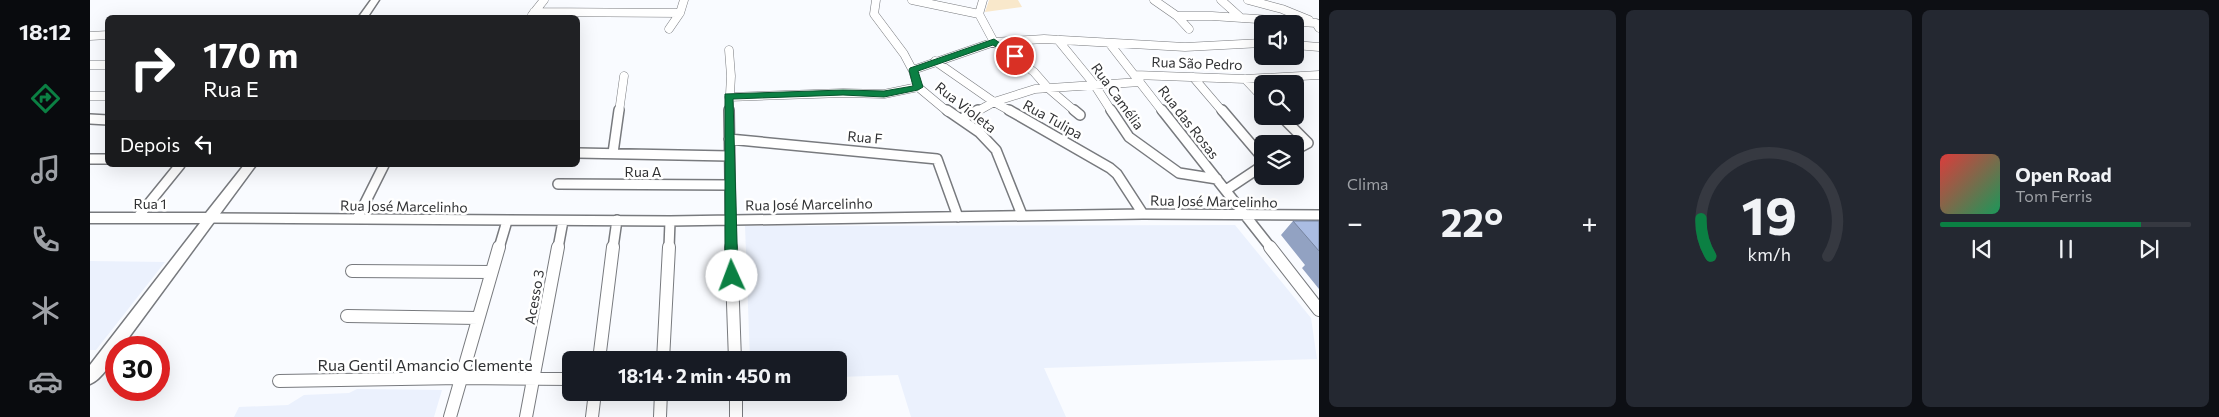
<!DOCTYPE html>
<html lang="pt">
<meta charset="utf-8">
<style>
body{margin:0;font-family:Commissioner,sans-serif;background:#242831;color:#f1f3f6;height:100vh;display:flex;flex-direction:column;font-size:19px;white-space:nowrap}
*{box-sizing:border-box;margin:0}
p{font-size:16px;color:#9ea1a6}
.icon{flex:none;width:28px;height:28px;fill:none;stroke:currentColor;stroke-width:2;stroke-linecap:round;stroke-linejoin:round}
.map{position:relative;flex:1;overflow:hidden}
.details{display:flex;flex-direction:column;gap:10px;padding:10px;background:#0d0f14;width:900px}
.details>*{flex:none}
.hud{position:absolute;left:15px;top:15px;width:475px;height:152px;border-radius:8px;box-shadow:0 5px 20px #0002;background:#202124;color:#fff;overflow:hidden}
.buttons{position:absolute;left:1164px;top:15px;display:grid;gap:10px}
.buttons a{display:grid;place-items:center;width:50px;height:50px;border-radius:8px;background:#171b24;box-shadow:0 5px 20px #0002;font-size:25px}
.speed{position:absolute;left:15px;top:336px;display:flex;gap:10px;font-size:25px;font-weight:700;text-align:center}
.speed>*{display:grid;place-content:center;width:65px;height:65px;border-radius:50%;background:#171b24;box-shadow:0 5px 20px #0002;line-height:1}
.speed .limit{border:8px solid #d22;background:#fff;color:#111}
.pin{position:absolute;display:grid;place-items:center;width:42px;height:42px;color:#fff;margin:-21px;border:2px solid #fff;border-radius:50%;box-shadow:0 1px 5px #0007}
.me{position:absolute;width:55px;margin:-28px;rotate:358deg;stroke-linejoin:round;filter:drop-shadow(0 0 4px #0008)}
.turn{display:flex;align-items:center;gap:18px;height:105px;padding:0 15px;font-size:22px}
.turn .icon{width:65px;height:65px;stroke-width:2.5}
.turn b{display:block;font-size:35px;line-height:42px}
.then{display:flex;align-items:center;height:48px;padding:0 15px;background:#0003;gap:10px;font-size:19px}
.big{font-size:38px;font-weight:700;line-height:1.1}
.details .tile{flex:1;display:flex;flex-direction:column;justify-content:center;gap:8px;min-width:0;padding:0 18px;border-radius:8px;background:#242831}
.details .dial{align-items:center;gap:0}
.dial svg{height:130px;overflow:visible;fill:none;stroke:#363941;stroke-width:7;stroke-linecap:round;text-anchor:middle}
.dial text{fill:#f1f3f6;stroke:none}
.song{display:flex;align-items:center;gap:15px}
.cover{width:60px;height:60px;border-radius:8px;background:linear-gradient(135deg,hsl(0 70% 55%),hsl(150 70% 35%))}
.played{height:5px;border-radius:2px;background:linear-gradient(90deg,#0b8043 80%,#363941 80%)}
.keys{display:flex;justify-content:space-around;direction:ltr}
.heat{display:flex;justify-content:space-between;align-items:center;font-size:28px;direction:ltr}
.details .tiles{flex:1;display:grid;gap:10px;grid-template-columns:repeat(3,1fr)}
.trip{position:absolute;left:472px;top:351px;width:285px;height:50px;border-radius:8px;background:#171b24;box-shadow:0 5px 20px #0002;font-weight:700;line-height:50px;text-align:center}
main{display:flex;flex:1;min-height:0}
.tab-bar{display:flex;flex-direction:column;width:90px;justify-content:space-around;align-items:center;background:#090b0e;color:#9ea1a6}
.tab-bar .icon{width:35px;height:35px}
.tab-bar .active{color:#0b8043}
.tab-bar b{font-size:22px;color:#f1f3f6}
.map>svg:first-child{display:block}
</style>
<main>
<nav class="tab-bar">
<b>18:12</b>
<svg class="icon active" aria-label="directions" viewBox="0 0 24 24"><path d="M12 3l9 9-9 9-9-9zM9 14v-3h6M13 9l2 2-2 2"/></svg>
<svg class="icon" aria-label="music" viewBox="0 0 24 24"><path d="M9 18V5l10-2v13"/><circle cx="6" cy="18" r="3"/><circle cx="16" cy="16" r="3"/></svg>
<svg class="icon" aria-label="phone" viewBox="0 0 24 24"><path d="M5 4h4l2 5-3 2q2 4 5 5l2-3 5 2v4C11 20 4 13 5 4z"/></svg>
<svg class="icon" aria-label="climate" viewBox="0 0 24 24"><path d="M12 3v18M4 7l16 10M4 17L20 7"/></svg>
<svg class="icon" aria-label="car" viewBox="0 0 24 24"><path d="M5 17H2v-5l4-1 3-4h7l3 4 3 1v5h-3M9 17h6M6 11h13"/><circle cx="7" cy="17" r="2"/><circle cx="17" cy="17" r="2"/></svg>
</nav>
<div class="map">
<svg width="1229" height="417" viewBox="0 0 1229 417">
<rect width="100%" height="100%" fill="#f9fbff"/>
<path fill="#ebf1fd" d="M1145,225l76,93 6,41 -273,9 22,49h-155l-13,-42 -59,2v-17h-89l-5,-134z
M0,261l75,1 -69,88h-6z
M267,389l85,1 -8,27h-200l5,-10 49,-2 16,-10 45,-2z"/>
<path fill="#f9e8cb" d="M899,0h29l4,7 -37,5z"/>
<g fill="none" stroke-linecap="round" stroke-linejoin="round">
<g stroke="#787a7e" stroke-width="9">
<path id="minor-far2" d="M786,0l-2,14 30,40 9,17 5,16 30,25
M822,0l67,14
M893,0l-4,14 15,28 40,30 14,16 28,24
M1064,0l23,16 12,13
M1131,0l19,17
M1158,0l34,9 27,11
M444,12l146,1
M442,15l12,-15
M1087,16h35l104,7 3,5
M579,29l11,-16 4,-13
M0,36l18,-1
M968,40l36,44 18,28
M1020,44l53,68
M1205,45l24,2
M639,50l2,26 -2,36
M845,61l59,41 18,10
M0,65h18
M823,70l81,-28 50,-3 141,8 77,-4
M1045,75l110,4 74,-4
M1103,77l30,35
M1155,79l17,18
M0,96h18
M639,97l114,-4 41,1 34,-7
M529,112l5,-36
M886,112l18,-10 41,-13 105,-7"/>
</g>
<g stroke="#787a7e" stroke-width="12">
<path id="minor-far1" d="M639,110l2,138
M857,110l32,22 17,18 26,65
M919,110l101,58 7,6 26,40
M984,110l6,5
M1021,110l18,27 50,36 38,6
M1072,110l109,138
M1132,110l40,47
M1191,116l27,27 -13,7
M0,119l18,1
M871,119l17,-9
M639,139l208,20 21,58
M488,153l151,3
M523,153l6,-43
M0,159h18
M468,184l171,1
M1136,190l36,-24
M47,218l43,-53
M119,218l461,3 473,-7 176,1
M267,219l27,-54
M409,248l8,-27
M468,248l5,-27
M523,248l4,-28
M579,248l1,-27"/>
</g>
<g stroke="#787a7e" stroke-width="14">
<path id="minor" d="M641,247l4,113
M1180,247l49,63
M262,271l139,1
M257,316l131,2
M509,360l14,-113
M573,360l6,-113
M189,381l182,-3 110,1
M646,392v25
M360,417l49,-170
M436,417l32,-170
M502,417l3,-25
M570,417l1,-25"/>
</g>
<g stroke="#787a7e" stroke-width="3">
<path id="tertiary" d="M281,0h8l-12,18h-9z
M154,165h12l-135,183h-5c0,11 -15,32 -26,36v-19l110,-142h-110v-10h116z"/>
</g>
<use href="#minor-far2" stroke="#fff" stroke-width="8"/>
<use href="#minor-far1" stroke="#fff" stroke-width="9"/>
<use href="#minor" stroke="#fff" stroke-width="12"/>
<use href="#tertiary" fill="#fff" fill-rule="evenodd"/>
</g>
<path fill="#92a2c2" d="M1203,221h26v68l-17,-21 3,-3 -24,-30z"/>
<path fill="#aabce2" stroke="#77849e" d="M1203,221h26v30z"/>
<path fill="#0b8043" stroke="#07532c" d="M904,39l24,16v3h-6l-19,-13 -75,26 5,16 -5,3 -34,7 -41,-2 -110,4 5,177 -2,4h-9l-2,-4v-182l118,-4 41,1 29,-5 -4,-16 1,-2z"/>
<g text-anchor="middle" dominant-baseline="central" stroke-width="5" stroke-linejoin="round" paint-order="stroke">
<g font-size="14" fill="#303133" stroke="#fff">
<text transform="translate(1107 63) rotate(2)">Rua São Pedro</text>
<text transform="translate(1028 96) rotate(54)">Rua Camélia</text>
<text transform="translate(876 107) rotate(38)">Rua Violeta</text>
<text transform="translate(963 119) rotate(29)">Rua Tulipa</text>
<text transform="translate(1099 122) rotate(52)">Rua das Rosas</text>
<text transform="translate(775 137) rotate(5)">Rua F</text>
<text x="553" y="171">Rua A</text>
<text transform="translate(1124 201) rotate(1)">Rua José Marcelinho</text>
<text x="60" y="203">Rua 1</text>
<text transform="translate(719 204) rotate(-1)">Rua José Marcelinho</text>
<text transform="translate(314 206) rotate(1)">Rua José Marcelinho</text>
<text transform="translate(444 297) rotate(-80)">Acesso 3</text>
</g>
<g font-size="16" fill="#303133" stroke="#fff">
<text x="335" y="364">Rua Gentil Amancio Clemente</text>
</g>
</g>
</svg>
<div class="buttons">
<a><svg class="icon" aria-label="sound" viewBox="0 0 24 24"><path d="M4 9h4l5-4v14l-5-4H4zM17 9q2 3 0 6"/></svg></a>
<a><svg class="icon" aria-label="search" viewBox="0 0 24 24"><circle cx="10" cy="10" r="6"/><path d="M15 15l6 6"/></svg></a>
<a><svg class="icon" aria-label="layers" viewBox="0 0 24 24"><path d="M12 4l9 5-9 5-9-5zM3 14l9 5 9-5"/></svg></a>
</div>
<div class="speed"><div class="limit">30</div></div>
<div class="pin" style="left:925px;top:56px;background:#d93025"><svg class="icon" aria-label="arrive" viewBox="0 0 24 24"><path d="M6 21V4h12l-3 4 3 4H6"/></svg></div>
<svg class="me" style="left:642px;top:276px" viewBox="-20 -20 40 40"><circle r="19" fill="#fff"/><path d="M0-13L10 11 0 6-10 11z" fill="#0b8043"/></svg>
<div class="trip">18:14 · 2 min · 450 m</div>
<div class="hud">
<div class="turn"><svg class="icon" aria-label="right" viewBox="0 0 24 24"><path d="M7 20v-9h11M14 6l5 5-5 5"/></svg><div><b>170 m</b>Rua E</div></div>
<div class="then">Depois<svg class="icon" aria-label="left" viewBox="0 0 24 24"><path d="M17 20v-9H6M10 6l-5 5 5 5"/></svg></div>
</div>
</div>
<section class="details">
<div class="tiles">
<div class="tile"><p>Clima</p>
<div class="heat"><a>−</a><b class="big">22°</b><a>+</a></div>
</div>
<div class="tile dial"><svg viewBox="0 0 100 80">
<path d="M14 69A42 42 0 1 1 86 69"/>
<path d="M14 69A42 42 0 0 1 8 46" stroke="#0b8043"/>
<text x="50" y="56" font-size="32" font-weight="700">19</text>
<text x="50" y="72" font-size="11">km/h</text>
</svg></div>
<div class="tile">
<div class="song"><i class="cover"></i><div><b>Open Road</b><p>Tom Ferris</p></div></div>
<div class="played"></div>
<div class="keys"><svg class="icon" aria-label="previous" viewBox="0 0 24 24"><path d="M18 5L8 12l10 7zM5 5v14"/></svg><svg class="icon" aria-label="pause" viewBox="0 0 24 24"><path d="M8 5v14M16 5v14"/></svg><svg class="icon" aria-label="next" viewBox="0 0 24 24"><path d="M6 5l10 7-10 7zM19 5v14"/></svg></div>
</div>
</div>
</section>
</main>
